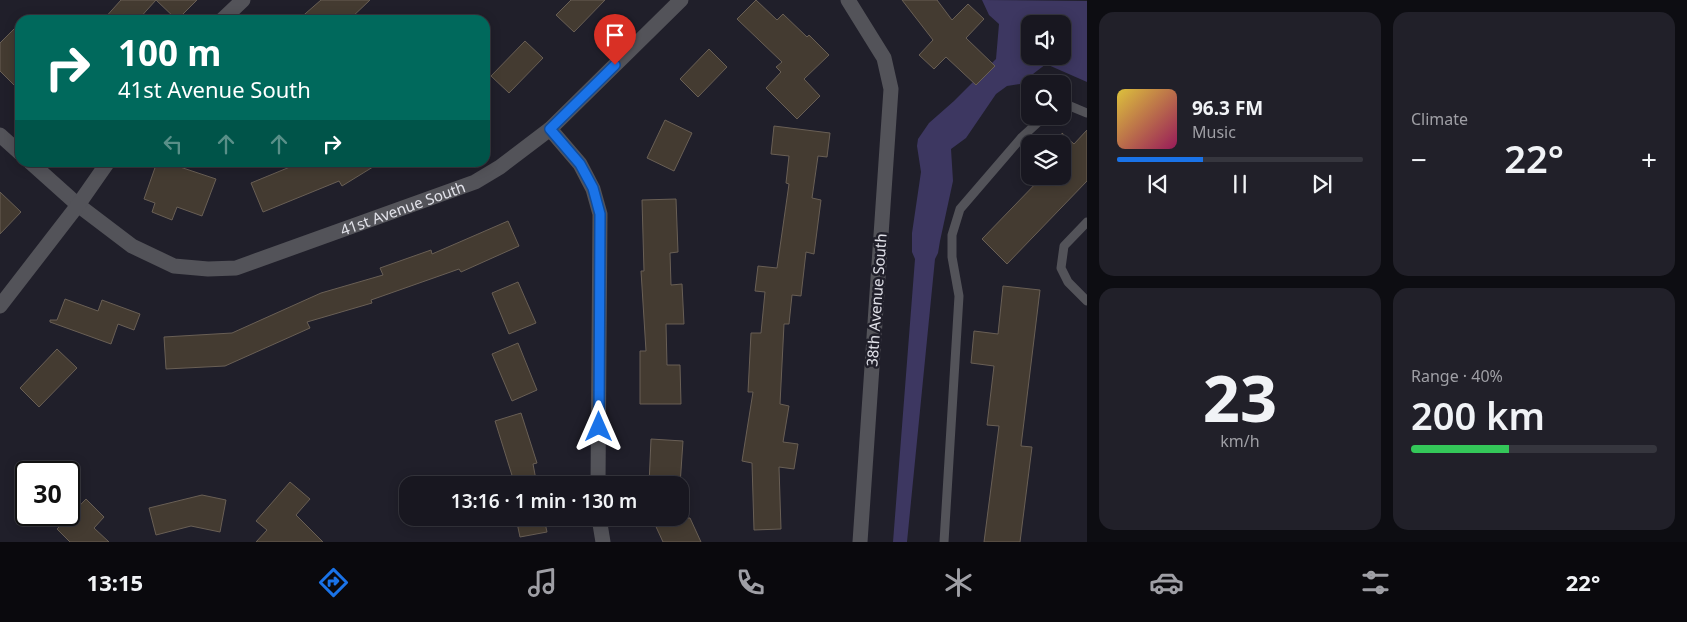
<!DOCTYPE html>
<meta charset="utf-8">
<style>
body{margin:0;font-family:"Noto Sans",sans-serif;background:#212029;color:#f1f3f6;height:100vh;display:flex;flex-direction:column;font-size:19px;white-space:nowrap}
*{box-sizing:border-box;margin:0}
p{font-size:16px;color:#9f9fa5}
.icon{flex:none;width:28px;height:28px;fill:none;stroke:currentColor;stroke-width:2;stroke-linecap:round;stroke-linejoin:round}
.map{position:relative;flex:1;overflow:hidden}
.side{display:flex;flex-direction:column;gap:12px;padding:12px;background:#0d0d12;width:600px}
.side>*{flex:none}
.hud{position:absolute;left:15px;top:15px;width:475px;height:152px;border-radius:15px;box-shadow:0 2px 12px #0003,0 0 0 1px #36363e;background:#00695c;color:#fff;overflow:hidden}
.buttons{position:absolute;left:1021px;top:15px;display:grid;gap:10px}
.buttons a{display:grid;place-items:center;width:50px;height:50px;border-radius:10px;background:#181720;box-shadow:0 2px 12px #0003,0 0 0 1px #36363e;font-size:25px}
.speed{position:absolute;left:15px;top:461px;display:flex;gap:10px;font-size:25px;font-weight:700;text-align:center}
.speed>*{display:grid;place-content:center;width:65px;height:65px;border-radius:50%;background:#181720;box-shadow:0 2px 12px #0003,0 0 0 1px #36363e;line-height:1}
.speed .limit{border:2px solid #111;border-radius:8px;background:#fff;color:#111}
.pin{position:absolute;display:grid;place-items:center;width:42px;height:42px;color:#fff;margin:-51px -21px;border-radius:50% 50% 50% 0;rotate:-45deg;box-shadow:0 0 5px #0007}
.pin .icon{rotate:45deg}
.me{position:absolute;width:55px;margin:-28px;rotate:0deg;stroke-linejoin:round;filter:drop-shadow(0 0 4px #0008)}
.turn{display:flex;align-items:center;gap:18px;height:105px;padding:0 20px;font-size:22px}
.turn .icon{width:65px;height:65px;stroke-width:2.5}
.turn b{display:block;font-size:35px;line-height:42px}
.lanes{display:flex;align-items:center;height:48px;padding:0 20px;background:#0003;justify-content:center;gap:25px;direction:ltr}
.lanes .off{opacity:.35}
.big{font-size:38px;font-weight:600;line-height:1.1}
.side .card{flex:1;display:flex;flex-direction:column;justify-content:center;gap:8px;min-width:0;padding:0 18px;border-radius:15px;background:#212029}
.side .dial{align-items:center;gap:0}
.dial b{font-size:65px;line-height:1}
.song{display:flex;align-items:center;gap:15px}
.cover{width:60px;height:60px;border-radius:8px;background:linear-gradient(135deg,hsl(50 70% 55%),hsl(330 70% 35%))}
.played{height:5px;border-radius:2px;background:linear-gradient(90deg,#1a73e8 35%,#36363e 35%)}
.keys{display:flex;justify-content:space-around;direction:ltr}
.heat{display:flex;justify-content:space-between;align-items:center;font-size:28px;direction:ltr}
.charge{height:8px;border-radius:4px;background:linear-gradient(90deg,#34c759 40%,#36363e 0)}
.side .tiles{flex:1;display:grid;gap:12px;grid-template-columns:repeat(2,1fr)}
.trip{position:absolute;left:399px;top:476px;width:290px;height:50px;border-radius:15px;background:#181720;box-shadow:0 2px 12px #0003,0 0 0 1px #36363e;font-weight:600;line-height:50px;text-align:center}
.tab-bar{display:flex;height:80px;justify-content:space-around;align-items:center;background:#0a090d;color:#9f9fa5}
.tab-bar .icon{width:35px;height:35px}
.tab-bar .on{color:#1a73e8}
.tab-bar b{font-size:22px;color:#f1f3f6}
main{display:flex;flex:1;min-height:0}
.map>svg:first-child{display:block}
</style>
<main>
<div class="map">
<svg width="1087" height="542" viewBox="0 0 1087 542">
<rect width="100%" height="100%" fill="#201f2a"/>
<path fill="#3d3761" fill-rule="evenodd" d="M982,0l105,1v81l-41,-18 -26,20 -13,2 -11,8 -30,44 -15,11 2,32 -13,60 -2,12 -3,6 -28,283h-14l22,-283 -3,-7v-19l9,-61 -4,-26 1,-7 11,-16 25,-22 42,-42 3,-35 -10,-9zM1030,24h32v32h-32z"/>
<path fill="#443b31" stroke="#695f55" d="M121,0h76l-20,20 -21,-20 -18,20h-35z
M321,0h49l-21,20h-51z
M571,0h34l-31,32 -18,-17z
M756,0l21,20 6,-6 24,23 2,-2 20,20 -25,24 16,17 -23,23 -31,-31 15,-16 -5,-5 6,-5 -45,-43z
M902,0h35l15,20 16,-16 16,15 -18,19 29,28 -19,19 -30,-28 -12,12 -15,-14 14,-15z
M20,23v68l-20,-20v-28z
M525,41l18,17 -34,35 -18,-17z
M709,49l18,18 -29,30 -18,-18z
M665,120l27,13 -18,38 -27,-13z
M774,126l56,7 -3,24 -9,-1 -6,42 9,2 -7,54 -8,-2 -5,44 -9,-1 -3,29h-5l-4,80 9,2 -6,36 15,2 -4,25 -15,-2 2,62 -27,1 -2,-67 -10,-2 11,-69h-5l3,-59h10l4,-41 -10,-1 3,-25 19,2 12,-84 -3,-1 3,-27 -18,-2z
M1087,130v51l-80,83 -25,-25 61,-63h19v-43l12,11z
M157,162h8l51,17 -14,37 -25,-9 -5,13 -20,-8 3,-9 -11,-4z
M302,162h79l-39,24 -3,-5 -76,31 -12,-29z
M0,192l21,20 -21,22z
M676,199l2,53 -8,1 1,32 11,-1 2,40h-18l1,41h13l1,39h-41v-53h6l-5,-80h3l-2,-71z
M508,221l11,25 -58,26 -2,-3 -88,31 1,3 -65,19 3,6 -85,38 -59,3 -2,-32 68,-4 89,-40 62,-18 -3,-7 51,-18 1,4z
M518,282l18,41 -27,11 -17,-41z
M1003,286l37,4 -19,156 11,1 -12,95h-36l15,-116 -12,-1 7,-59 -23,-3 3,-32 24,3z
M65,299l33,12 4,-11 38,14 -6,16 -16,-6 -7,20 -61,-22v-2h7z
M518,343l19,47 -25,11 -20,-47z
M57,349l20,19 -38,39 -19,-19z
M521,413l16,50 -4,1 4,21h-22l-20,-64z
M651,439l32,2 -3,44h-31z
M290,482l20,17 -14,16 27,27h-67l11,-12 -11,-9z
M202,495l24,5 -6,32 -29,-6 -35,9 -7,-27z
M86,499l18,18 -10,11 15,14h-39l-13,-13z
M516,518h28l3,14 -27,5z
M652,518h38l11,24h-38z"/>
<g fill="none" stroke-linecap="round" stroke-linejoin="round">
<path stroke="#535359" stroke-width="9" d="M1062,108l8,-2 17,7
M1087,222l-23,24 -3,22 7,14 19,19
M944,542l15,-246 -7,-39v-22l8,-26 62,-72 23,-21"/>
<g stroke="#535359" stroke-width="15">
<path d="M848,0l36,58 7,31 -31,453"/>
<path d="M222,20l21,-20"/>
<path d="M550,129l30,35 13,25 7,25 -2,271"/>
<path d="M0,135l20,18"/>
<path id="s1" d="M30,162l48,43 54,41 42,20 34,3 28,-1 239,-86 25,-15 50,-38 131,-129"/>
<path d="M0,306l78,-101 30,-43"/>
<path d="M599,518l4,24"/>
</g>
</g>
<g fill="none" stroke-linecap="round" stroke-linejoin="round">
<g stroke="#114b97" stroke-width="12">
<path id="route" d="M599,427l1,-213 -7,-26 -13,-24 -30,-35 65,-64"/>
</g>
<use href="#route" stroke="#1a73e8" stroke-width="9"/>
</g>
<g text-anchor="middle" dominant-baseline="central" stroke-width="5" stroke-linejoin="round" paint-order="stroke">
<g font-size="15" fill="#e2e2ea" stroke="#201f2a">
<text stroke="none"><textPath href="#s1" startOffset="418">41st Avenue South</textPath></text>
<text transform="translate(876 300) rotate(-86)">38th Avenue South</text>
</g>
</g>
</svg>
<div class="buttons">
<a><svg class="icon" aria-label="sound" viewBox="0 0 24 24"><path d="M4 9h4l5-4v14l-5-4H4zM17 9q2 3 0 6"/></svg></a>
<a><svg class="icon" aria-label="search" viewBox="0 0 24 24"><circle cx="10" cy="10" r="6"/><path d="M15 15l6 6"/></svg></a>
<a><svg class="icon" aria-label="layers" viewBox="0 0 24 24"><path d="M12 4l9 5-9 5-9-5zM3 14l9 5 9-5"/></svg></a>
</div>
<div class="speed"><div class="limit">30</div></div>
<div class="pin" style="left:615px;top:65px;background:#d93025"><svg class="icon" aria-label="arrive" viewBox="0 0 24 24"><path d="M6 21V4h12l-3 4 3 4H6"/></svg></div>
<svg class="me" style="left:599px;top:427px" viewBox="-20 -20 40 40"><path d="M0-17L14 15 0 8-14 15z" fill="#1a73e8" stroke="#fff" stroke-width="4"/></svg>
<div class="trip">13:16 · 1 min · 130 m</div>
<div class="hud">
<div class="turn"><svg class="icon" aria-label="right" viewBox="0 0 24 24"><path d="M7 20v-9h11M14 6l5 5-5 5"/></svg><div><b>100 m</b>41st Avenue South</div></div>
<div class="lanes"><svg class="icon off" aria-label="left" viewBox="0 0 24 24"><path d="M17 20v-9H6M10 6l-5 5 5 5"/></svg><svg class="icon off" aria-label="ahead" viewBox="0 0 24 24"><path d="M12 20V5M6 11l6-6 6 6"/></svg><svg class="icon off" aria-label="ahead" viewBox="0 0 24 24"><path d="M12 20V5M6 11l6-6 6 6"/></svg><svg class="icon" aria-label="right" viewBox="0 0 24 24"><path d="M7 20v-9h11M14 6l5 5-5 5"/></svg></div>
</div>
</div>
<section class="side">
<div class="tiles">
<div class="card">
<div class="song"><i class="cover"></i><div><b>96.3 FM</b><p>Music</p></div></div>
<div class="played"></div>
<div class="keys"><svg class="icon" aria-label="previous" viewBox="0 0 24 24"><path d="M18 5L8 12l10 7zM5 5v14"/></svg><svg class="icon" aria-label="pause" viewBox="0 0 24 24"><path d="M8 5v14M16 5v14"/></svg><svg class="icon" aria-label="next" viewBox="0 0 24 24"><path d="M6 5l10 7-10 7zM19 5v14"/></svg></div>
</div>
<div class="card"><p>Climate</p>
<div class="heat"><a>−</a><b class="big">22°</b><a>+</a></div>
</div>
<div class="card dial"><b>23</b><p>km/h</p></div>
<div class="card"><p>Range · 40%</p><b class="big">200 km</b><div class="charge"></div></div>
</div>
</section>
</main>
<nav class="tab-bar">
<b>13:15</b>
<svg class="icon on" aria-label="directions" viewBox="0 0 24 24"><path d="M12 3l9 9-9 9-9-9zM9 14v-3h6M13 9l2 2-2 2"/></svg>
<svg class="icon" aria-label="music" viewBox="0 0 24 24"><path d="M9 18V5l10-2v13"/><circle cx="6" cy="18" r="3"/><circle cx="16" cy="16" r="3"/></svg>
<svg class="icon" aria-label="phone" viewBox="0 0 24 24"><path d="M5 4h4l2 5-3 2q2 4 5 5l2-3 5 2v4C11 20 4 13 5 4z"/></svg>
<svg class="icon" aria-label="climate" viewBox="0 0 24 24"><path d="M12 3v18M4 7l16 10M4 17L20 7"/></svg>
<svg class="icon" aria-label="car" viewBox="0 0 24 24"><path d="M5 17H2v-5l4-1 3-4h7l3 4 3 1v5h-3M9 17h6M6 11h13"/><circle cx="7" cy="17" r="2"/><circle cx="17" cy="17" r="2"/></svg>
<svg class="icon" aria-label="filters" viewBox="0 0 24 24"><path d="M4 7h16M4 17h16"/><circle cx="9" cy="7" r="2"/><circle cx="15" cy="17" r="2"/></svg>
<b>22°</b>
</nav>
